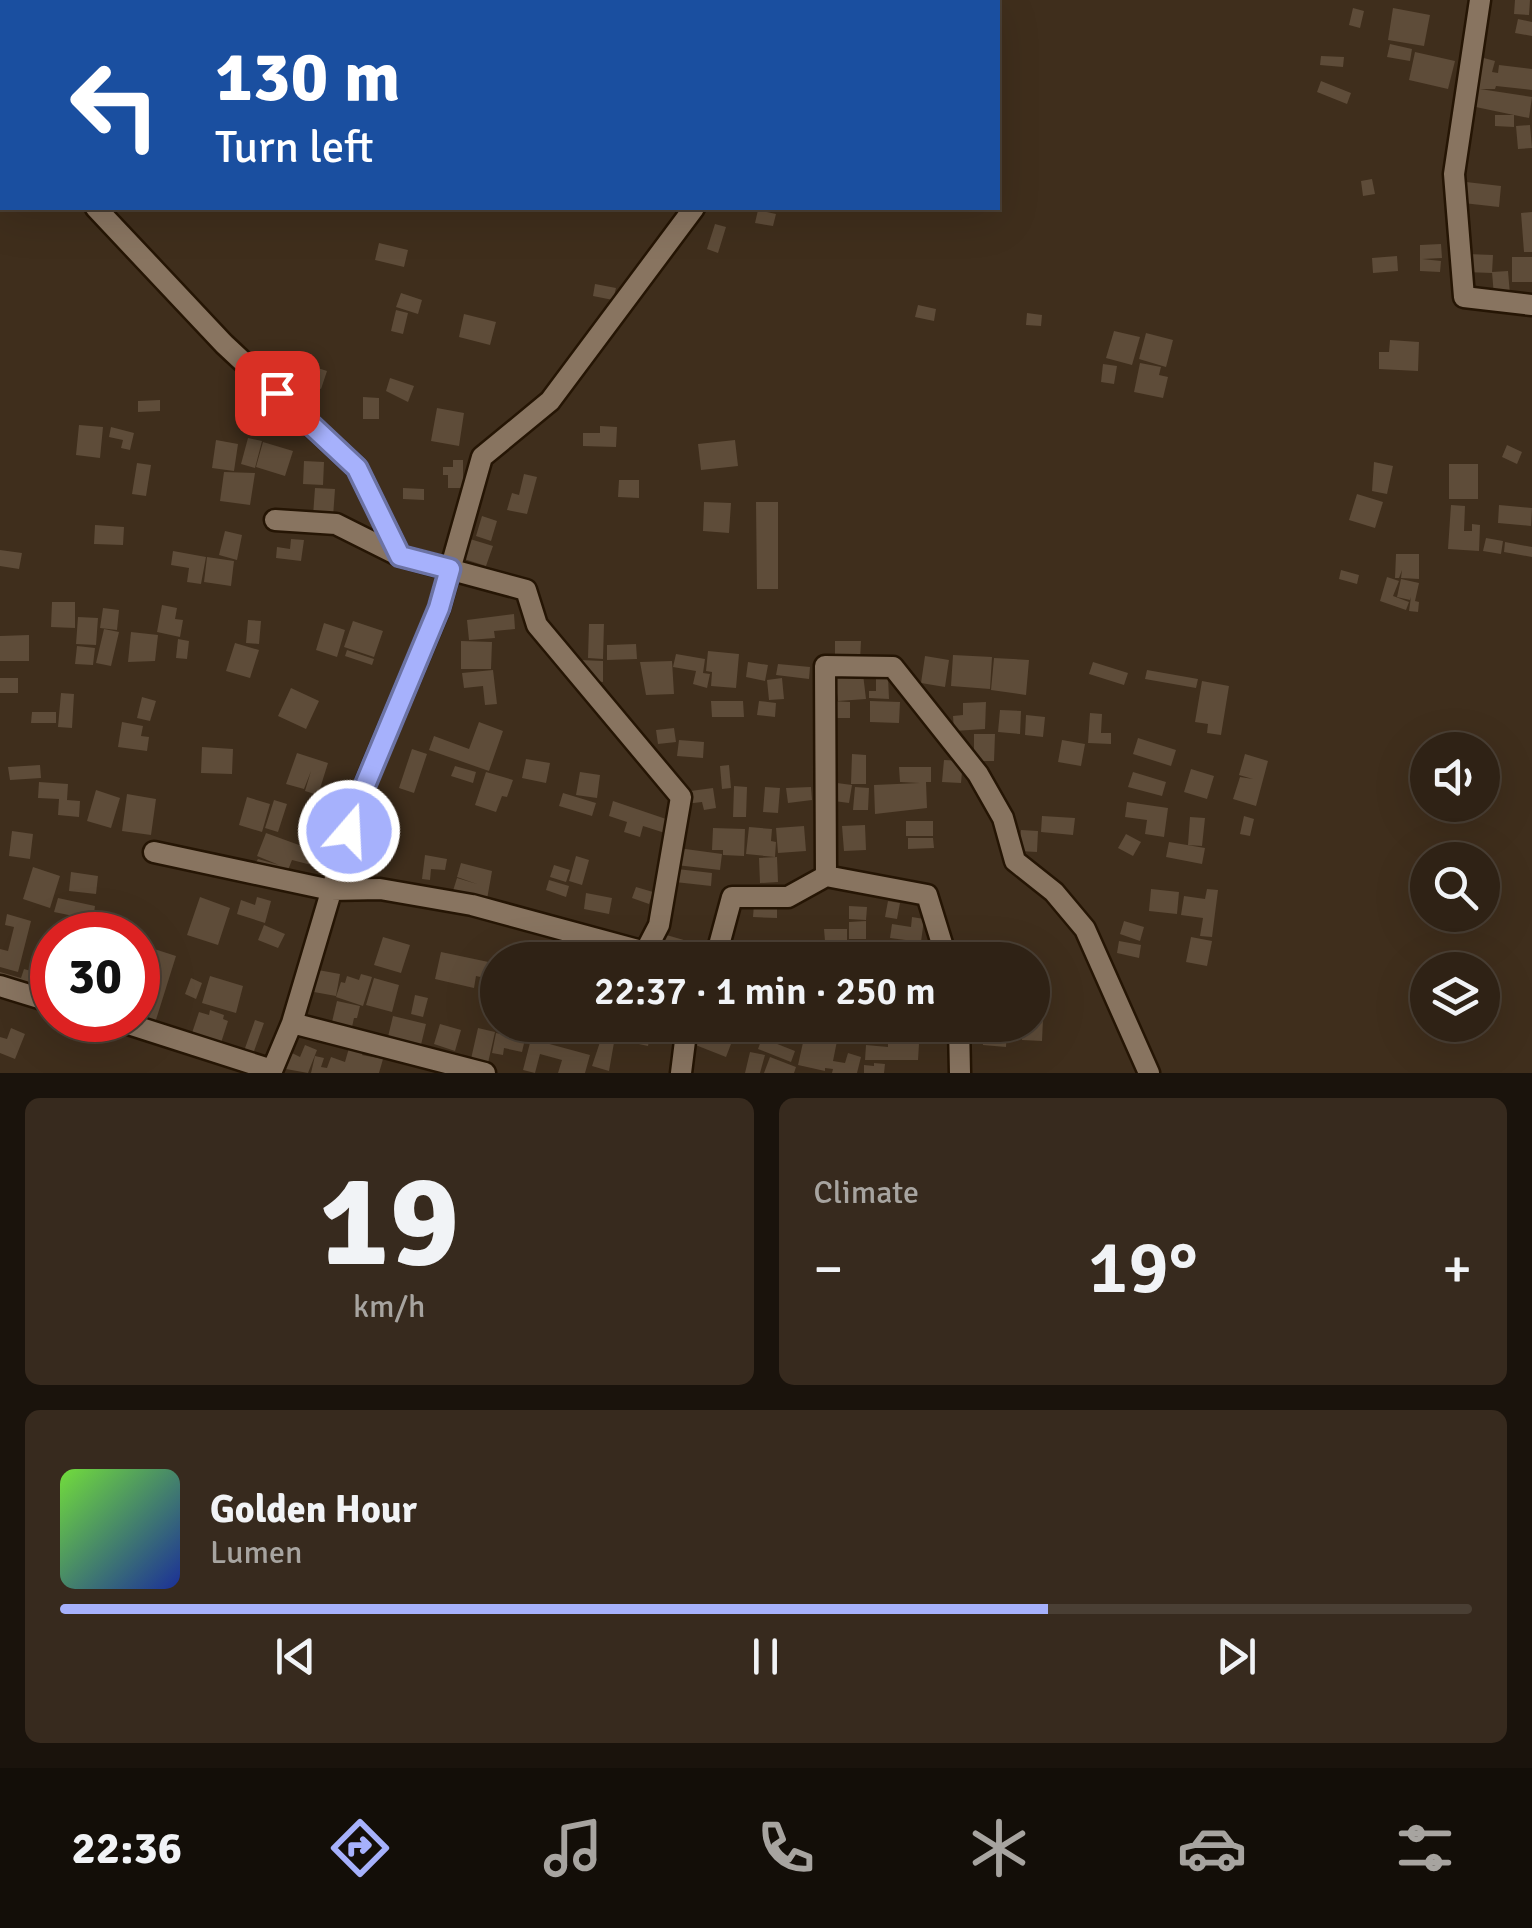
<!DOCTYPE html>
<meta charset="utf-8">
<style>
body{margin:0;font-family:Signika,sans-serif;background:#372a1e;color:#f1f3f6;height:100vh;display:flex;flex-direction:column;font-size:38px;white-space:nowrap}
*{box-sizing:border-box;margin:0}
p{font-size:32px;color:#a7a4a0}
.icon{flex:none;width:55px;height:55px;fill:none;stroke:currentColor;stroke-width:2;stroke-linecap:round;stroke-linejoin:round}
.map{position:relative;height:1073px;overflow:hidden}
.details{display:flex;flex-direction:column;gap:25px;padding:25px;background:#1a130c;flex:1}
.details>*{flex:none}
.top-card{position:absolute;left:0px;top:0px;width:1000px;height:210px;box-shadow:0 10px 40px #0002,0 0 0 2px #4a3f34;background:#1a4fa0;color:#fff;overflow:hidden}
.fabs{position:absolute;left:1410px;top:732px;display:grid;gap:20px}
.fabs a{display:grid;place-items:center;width:90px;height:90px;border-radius:50%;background:#2f2215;box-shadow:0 10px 40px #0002,0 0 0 2px #4a3f34;font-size:50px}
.speed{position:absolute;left:30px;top:912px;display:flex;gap:20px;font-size:50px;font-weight:700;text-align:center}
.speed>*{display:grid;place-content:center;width:130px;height:130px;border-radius:50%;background:#2f2215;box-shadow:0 10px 40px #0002,0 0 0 2px #4a3f34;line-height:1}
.speed .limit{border:15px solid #d22;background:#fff;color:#111}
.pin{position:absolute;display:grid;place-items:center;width:85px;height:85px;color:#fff;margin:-42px;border-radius:20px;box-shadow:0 5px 15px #0006}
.me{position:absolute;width:110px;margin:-55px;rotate:19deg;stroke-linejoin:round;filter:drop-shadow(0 0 8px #0008)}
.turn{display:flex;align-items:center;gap:35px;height:210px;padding:0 50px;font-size:45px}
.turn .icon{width:130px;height:130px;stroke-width:2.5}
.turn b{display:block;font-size:70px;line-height:85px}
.big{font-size:75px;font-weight:600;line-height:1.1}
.details .card{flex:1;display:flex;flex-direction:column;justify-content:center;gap:15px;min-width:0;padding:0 35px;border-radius:15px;background:#372a1e}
.details .dial{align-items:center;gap:0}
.dial b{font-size:130px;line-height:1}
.song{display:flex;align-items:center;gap:30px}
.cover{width:120px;height:120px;border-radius:15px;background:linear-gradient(135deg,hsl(100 70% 55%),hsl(230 70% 35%))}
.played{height:10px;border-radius:5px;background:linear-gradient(90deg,#a6b1fc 70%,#4a3f34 70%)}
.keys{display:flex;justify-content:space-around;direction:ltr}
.heat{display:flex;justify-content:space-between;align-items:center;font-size:55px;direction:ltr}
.details .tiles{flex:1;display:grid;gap:25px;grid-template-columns:1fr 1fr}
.card:last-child{grid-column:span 2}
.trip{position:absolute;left:480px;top:942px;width:570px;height:100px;border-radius:50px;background:#2f2215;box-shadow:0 10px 40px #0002,0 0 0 2px #4a3f34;font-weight:600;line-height:100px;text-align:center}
.menu{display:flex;height:160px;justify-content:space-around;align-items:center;background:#130e08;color:#a7a4a0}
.menu .icon{width:70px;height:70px}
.menu .selected{color:#a6b1fc}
.menu b{font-size:45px;color:#f1f3f6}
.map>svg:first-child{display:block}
</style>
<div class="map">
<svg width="1532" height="1073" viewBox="0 0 1532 1073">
<rect width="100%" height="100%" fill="#3f2e1c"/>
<path fill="#5e4c39" d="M1515,0h15l-1,15 -15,-1z
M1353,8l11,3 -4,17 -11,-3z
M1393,8l37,7 -6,31 -36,-6z
M1518,19l14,3v14l-17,-3z
M1390,44l22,5 -2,12 -23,-4z
M1415,52l40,9 -7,28 -39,-9z
M1321,56l23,1 -1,10 -23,-2z
M1480,57l15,4 -3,11 6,1 1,-8 33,4v21l-36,-4 -1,3h-15l52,8 -3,21 -58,-12z
M1321,81l30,12 -4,11 -30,-12z
M1495,115h19v12l-19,-1z
M1530,125l2,23 -14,1 -2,-23z
M1372,179l3,15 -12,2 -2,-15z
M1466,182l35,4 -2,21 -36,-4z
M758,210l18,4 -3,12 -18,-3z
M1532,212v40h-8l-3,-39z
M715,224l11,3 -8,26 -11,-4z
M379,243l29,7 -4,17 -29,-7z
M1441,244l1,14 -20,1 19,2 -1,11 -20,-1v-26z
M1467,254l26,1 -1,18 -26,-1z
M1397,256l1,15 -25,2 -1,-15z
M1512,257h20v25h-20z
M1508,271l2,24 -16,1 -2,-24z
M595,284l21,4 -3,12 -20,-4z
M401,293l21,7 -4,14 -22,-7z
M918,305l18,4 -2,12 -19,-4z
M396,310l12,3 -5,21 -12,-3z
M1027,313l15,2 -1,11 -15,-1z
M464,314l32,8 -6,23 -31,-8z
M1114,331l26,6 -8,28 -26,-7z
M1146,333l27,7 -7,27 -27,-8z
M1390,340l29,2 -1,29 -39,-2v-17h10z
M272,353l55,18 -6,18 -54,-18z
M1140,363l21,4 -2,8 9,2 -5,21 -29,-6z
M1103,364l14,2 -3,18 -13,-2z
M390,378l24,8 -6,16 -22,-11z
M363,397l16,1v21h-16z
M160,400v11l-22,1v-11z
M437,408l27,5 -5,33 -28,-5z
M79,425l24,2 -3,31 -24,-3z
M600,426l17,1 -1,20 -33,-1v-13h17z
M111,427l23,6 -4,17 -9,-2 2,-8 -14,-3z
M248,438l14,3 -7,27 -14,-4z
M216,440l22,4 -4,27 -22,-3z
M735,440l3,26 -37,4 -3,-26z
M263,442l30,9 -8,25 -29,-9z
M1507,445l15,7 -5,12 -15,-7z
M453,460h10v28h-15v-13h-5v-8h10z
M304,461l20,1 -1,23 -20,-1z
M1374,462l19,4 -6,28 -15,-3z
M137,463l14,2 -5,31 -14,-2z
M1449,464h29v35h-29z
M224,472l31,1 -5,32 -30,-4z
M524,474l13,3 -10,37 -20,-4 5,-17 7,2z
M619,480h20v18l-21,-1z
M315,488l20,1 -2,28 -20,-1z
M403,488l21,1v11l-21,-1z
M1357,494l26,8 -8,26 -26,-8z
M704,502l27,1 -2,30 -26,-2z
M756,502h22v87h-21z
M1451,505l14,1 -1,25h8v-7l8,1 -1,26 -31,-2z
M1499,505l33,3 -1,18 -33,-3z
M482,516l15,5 -6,20 -15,-5z
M95,525l29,2 -1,18 -29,-1z
M225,531l17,4 -5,25 -18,-5z
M1486,538l17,3 -2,13 -18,-3z
M291,539l13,1 -3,21 -25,-3 1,-11 13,2z
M470,539l23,7 -7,20 -22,-7z
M1505,542l27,5v10l-28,-5z
M0,550l22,3 -3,16 -19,-3z
M173,551l33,6 -5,27 -14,-2 2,-14 -18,-3z
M1396,554h23v25l-18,-1 1,-8 -3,8h-4z
M207,557l27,4 -3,25 -27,-4z
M1341,570l18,5 -2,9 -18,-5z
M1387,577l12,4 -6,15 16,6 -3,8 -26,-9z
M1401,579l18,4 -4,18 4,1 -1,10 -9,-1 2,-14 -1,3 -13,-3z
M52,602h23v26l-24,-1z
M162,605l15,3 -2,11 8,1 -3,17 -23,-5z
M103,608l16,2 -2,20 -17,-2z
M514,614l1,15 -21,2 1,7 -26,2 -2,-20z
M78,617l20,1 -2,27 -20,-1z
M248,620l13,1 -2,23 -13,-1z
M353,621l30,10 -9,26 -30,-10z
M324,623l21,7 -8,27 -21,-7z
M589,624h15l-1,35 -15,-1z
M104,629l15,3 -8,34 -15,-3z
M131,632l27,3 -3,26 -27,1z
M29,635v26h-29v-25z
M178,639l11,2 -2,18 -11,-1z
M461,641l31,1 -1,27h-30z
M835,641h26l-1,19 -25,-1z
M235,643l24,7 -9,28 -24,-7z
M636,644l1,15 -30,1v-15z
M77,646l18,2 -2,17 -18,-1z
M347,650l27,9 -2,6 -27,-9z
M708,651l31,3 -3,34 -25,-2 1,-14 -6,-1z
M676,654l29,5 -2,14 7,1 -3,14 -14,-4 3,-13 -23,-4z
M953,655l39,2 -2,32 -39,-3z
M925,656l24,4 -4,27 -24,-4z
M994,658l35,2 -3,35 -35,-5z
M580,660l23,1v21l-9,-1v-7l-14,-1z
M672,661l2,33 -28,1 -6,-33z
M748,662l20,3 -3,16 -19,-4z
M1093,662l35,11 -4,12 -35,-11z
M778,664l32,3 -1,12 -33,-4z
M493,670l4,34 -12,1 -2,-19 -19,2 -2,-15z
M1147,670l51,9 -2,9 -51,-9z
M863,674l3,25 -28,2 -3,-24z
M876,677h12l1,22 -20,-1v-7h7z
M0,678h18v15h-18z
M782,678l2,21 -15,1 -2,-20z
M1202,681l27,5 -8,49 -14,-2 1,-9 -13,-2z
M291,688l28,13 -13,28 -28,-13z
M61,693l13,1 -2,34 -14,-1z
M142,697l14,4 -6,20 -13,-3z
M711,701h32l1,16h-32z
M759,701l17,2 -1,14 -18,-2z
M831,701l19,1v16h-19z
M870,701l30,1 -1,21 -29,-1z
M986,702l-1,27 -31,2 -1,-15 10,-1v-12z
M1000,710l21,1 -1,23 -22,-2z
M32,712h24v11h-25z
M1090,713l12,1 -1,19h10v11l-23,-1z
M1026,715l19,2 -2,20 -18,-2z
M122,722l21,4 -2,10 8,1 -2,14 -29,-4z
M479,722l24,9 -14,40 -60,-21 5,-14 35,13z
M674,728l2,14 -18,2 -2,-14z
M974,734h21l-1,27h-20z
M1138,738l38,12 -5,16 -38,-12z
M679,740l25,2 -1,16 -26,-2z
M1062,740l23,4 -4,22 -23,-4z
M202,747l31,2 -1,25 -31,-1z
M412,749l15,5 -13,39 -15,-5z
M297,753l31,10 -10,32 -13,-4 6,-20 -7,18 -18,-5z
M852,754l14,1v29h-15z
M1245,754l23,7 -12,45 -23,-7 7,-22 13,2 -14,-4z
M526,759l24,4 -4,20 -24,-5z
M944,760l19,1 -2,22 -19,-1z
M40,765l1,13 -31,2 -2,-13z
M729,765l2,23 -9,1 -2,-23z
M455,766l21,6 -3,11 -22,-7z
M899,767h32v15h-5l1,26 -52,6 -1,-29 46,-2 -20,-1z
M1191,769l23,7 -7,23 -23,-7z
M486,772l27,8 -6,17 -5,-1 -6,16 -21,-7z
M580,772l20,3 -3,23 -21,-3z
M1133,772l33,10 -4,14 -34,-9z
M39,782l29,2 -1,16 13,1 -1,16 -21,-2 1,-16 -21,-1z
M837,783l15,2 -3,18 -15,-2z
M734,786l13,1 -1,30h-13z
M765,787l15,1 -2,25 -15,-1z
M811,787l1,13 -24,3 -2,-15z
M855,787l14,1 -1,22h-15z
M713,788l3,20 -12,2 -2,-8 -17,2 -2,-12z
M96,790l24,8 -9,30 -24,-7z
M563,793l33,10 -4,13 -33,-10z
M127,794l29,5 -5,36 -29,-4z
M247,797l23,7 -8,28 -23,-7z
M274,800l13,4 -9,28 -13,-4z
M613,801l56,19 -4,13 -22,-7 -3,11 -16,-5 3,-10 -18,-6z
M1127,802l41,6 -4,29 -19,-3 2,-14 -22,-3z
M308,809l35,11 -9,28 -17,-6 6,-19 -4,-1 -5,17 -14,-5z
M1042,816l33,2 -2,17 -32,-3z
M1244,816l10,3 -4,17 -10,-2z
M1190,817l15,1 -3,28 -14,-1z
M906,821h27v15h-27z
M865,825l1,25 -22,1 -2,-25z
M804,826l2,25 -28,2 -2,-25z
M749,827l23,2 -1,12 5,1 -1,15 -29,-3z
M713,828l32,1 -1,27 -21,-1v-5h-11z
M1021,830l17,1 -1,21 -18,-1z
M12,831l21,3 -3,25 -21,-3z
M266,833l33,12 2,-5 33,11 -7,18 -35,-9 -6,15 -30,-13 2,-3 21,6 -22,-9z
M1126,834l15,8 -8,14 -15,-8z
M908,838h25l1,10 -26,1z
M1169,842l36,6 -3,16 -36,-7z
M678,848l44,6 -2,16 -44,-5z
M425,855l22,4 -2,11 -14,-1 -1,11 -8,-1z
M576,856l13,4 -7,25 -13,-4z
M777,857l1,25 -18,1 -1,-25z
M461,863l31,8 -6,34 -34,-11 5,-16 20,6 -20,-7z
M554,865l16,5 -4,12 -16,-5z
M33,867l27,9 -10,32 -27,-9z
M677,869l35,4 -1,13 -36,-4z
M71,872l27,4 -2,18 -27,-3z
M549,880l20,6 -3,11 -20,-7z
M636,887l17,5 -4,12 -17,-6z
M1151,889l28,3 -2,22 -28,-3z
M1207,889l11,1 -6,47 -12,-1 3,-18 -22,-3 3,-19 21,3z
M586,893l26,5 -3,16 -25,-5z
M200,897l30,11 -12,37 -31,-10z
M257,897l14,4 -6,22 -28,-9 4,-14 14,5z
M58,898l37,8 -2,14 -39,-8z
M888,901l12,2 -3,16 -12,-2z
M754,904h23v14l-24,-1z
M849,906l18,1 -1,13 -17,-1z
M7,914l24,7 -13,51 -18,-5v-18l8,2 6,-24 -9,-2z
M912,917l12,2 -3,23 -31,-4 2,-14 19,3z
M866,921v18h-17v-17z
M1124,921l20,6 -4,14 -20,-7z
M264,925l21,9 -7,14 -20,-8z
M824,929h23v12h-22z
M663,934l38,11 -5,15h-41z
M383,937l27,8 -9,28 -27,-8z
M1191,937l21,4 -5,25 -21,-4z
M1119,941l22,4 -2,13 -22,-5z
M550,942l21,4 -3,14h-22z
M820,942l21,1 -1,17h-21z
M145,946l31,10 -21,67 -16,-5 3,-11 -4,-1v-35z
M572,947l20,5 -2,8h-21z
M726,948l33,11v1h-37z
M795,951h22v9h-22z
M441,952l57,12v17l-22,-5 -2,12 -39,-9z
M24,969l14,4 -5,15 -33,-3v-13l21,6z
M318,970l22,4 -4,22 -22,-4z
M361,974l11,3 -9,29 -27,-9 5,-15 4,1 2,-7 12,4z
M210,976l33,10 -7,27 -34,-10z
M191,978l11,5 -6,16 -11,-5z
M374,978l25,7 -7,27 -26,-7z
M1032,981l14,1 -4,35 -10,-1z
M415,995l13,3 -5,19 -12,-3z
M337,1001l23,5 -3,12h-3l-2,9 -6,-1 -1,4 -14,-4z
M210,1010l14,5 -1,4 5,2 -8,25 -29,-10 8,-24 10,3z
M393,1016l33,8 -7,29 -33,-8z
M1032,1018l11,1 -1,22 -20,-1v-15h10z
M255,1020l9,3 -11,31 -9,-3z
M440,1024l21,6 -6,21 -21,-7z
M628,1025l24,1 -4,20 -23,-5z
M707,1025h28l-4,13 -13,-4 1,-5z
M867,1025h21l-1,10 -21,-3z
M980,1025h27l-1,22 -23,-2z
M906,1027l14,1 -2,32h-53l1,-15 22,2v-10l17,1z
M11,1028l14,6 -10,25 -15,-6v-16l7,2z
M478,1028l17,4 -7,31 -17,-4z
M806,1029l32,7 -5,25 12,2 3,-10 13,4 -4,16h-25l1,-4 -8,-1v3l-27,-6z
M698,1031l33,13 -5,13 -33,-13z
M496,1033l29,6 -3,13 -18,-4 -1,7 -11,-2z
M603,1033l12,4 -6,34 -17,-5z
M762,1038l33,13 -4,11 -33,-13z
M531,1039l59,16 -5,18h-27l4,-13 -22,-6 -5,19 -12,-3z
M305,1045l12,5 -9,23 -22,-4 6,-16 8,4z
M349,1048l14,5 -1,2 21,4 -4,14h-68l4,-17 9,2 -3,9 6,1 4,-11 14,5z
M750,1052l15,3 -5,18h-15z
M770,1057l26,10 -2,6h-30z
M874,1063l11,1 -1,9h-20v-8l10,1z"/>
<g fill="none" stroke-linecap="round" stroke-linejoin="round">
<g stroke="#251504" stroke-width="25">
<path id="minor" d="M807,0l3,2
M1480,0l-26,174 10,123 68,8
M829,2l1,-2
M0,88l2,3
M96,208l128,136 133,124 43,88 126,34 11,35 144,172 -22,128 -14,27 -173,-47 -92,-16 -49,1 -177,-38
M275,520l61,4 64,32
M826,876l-1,-210 68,1 85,107 25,44 12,43 39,31 31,37 64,144
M715,960l17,-63h56l38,-21 101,19 20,65
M0,986l52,16
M116,1020l156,50
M292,1023l193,50
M959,1025l1,48
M271,1073l21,-50 66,-222 81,-192 43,-152 68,-56 144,-193
M681,1073l6,-48"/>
</g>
<use href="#minor" stroke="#887460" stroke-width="20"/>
</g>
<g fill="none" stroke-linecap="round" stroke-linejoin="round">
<g stroke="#6c73a4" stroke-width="25">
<path id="route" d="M277,393l80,75 43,88 50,13 -11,39 -81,194 -9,29"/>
</g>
<use href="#route" stroke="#a6b1fc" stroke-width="18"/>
</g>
</svg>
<div class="fabs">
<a><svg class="icon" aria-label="sound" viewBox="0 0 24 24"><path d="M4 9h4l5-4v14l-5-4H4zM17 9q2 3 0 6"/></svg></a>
<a><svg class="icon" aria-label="search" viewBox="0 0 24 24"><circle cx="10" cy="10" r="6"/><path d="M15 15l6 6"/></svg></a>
<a><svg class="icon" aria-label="layers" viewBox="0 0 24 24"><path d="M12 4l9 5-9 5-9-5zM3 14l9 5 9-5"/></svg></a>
</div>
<div class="speed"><div class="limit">30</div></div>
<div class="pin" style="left:277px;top:393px;background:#d93025"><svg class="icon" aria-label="arrive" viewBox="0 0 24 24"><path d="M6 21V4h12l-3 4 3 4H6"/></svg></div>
<svg class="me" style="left:349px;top:831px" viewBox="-20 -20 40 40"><circle r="17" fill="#a6b1fc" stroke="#fff" stroke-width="3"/><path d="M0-11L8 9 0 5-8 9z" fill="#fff"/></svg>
<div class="trip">22:37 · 1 min · 250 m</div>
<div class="top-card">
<div class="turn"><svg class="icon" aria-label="left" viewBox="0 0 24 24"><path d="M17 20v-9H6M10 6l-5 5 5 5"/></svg><div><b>130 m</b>Turn left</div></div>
</div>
</div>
<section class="details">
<div class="tiles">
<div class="card dial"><b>19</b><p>km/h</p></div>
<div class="card"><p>Climate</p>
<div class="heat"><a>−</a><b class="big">19°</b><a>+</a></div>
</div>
<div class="card">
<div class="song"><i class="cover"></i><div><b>Golden Hour</b><p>Lumen</p></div></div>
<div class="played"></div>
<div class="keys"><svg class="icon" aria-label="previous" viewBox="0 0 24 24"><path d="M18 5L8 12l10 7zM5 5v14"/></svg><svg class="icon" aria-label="pause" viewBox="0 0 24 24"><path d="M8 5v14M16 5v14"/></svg><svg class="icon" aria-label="next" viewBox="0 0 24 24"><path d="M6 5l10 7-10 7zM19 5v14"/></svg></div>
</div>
</div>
</section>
<nav class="menu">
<b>22:36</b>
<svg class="icon selected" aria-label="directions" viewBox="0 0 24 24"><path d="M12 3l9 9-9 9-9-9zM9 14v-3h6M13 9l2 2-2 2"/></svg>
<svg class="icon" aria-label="music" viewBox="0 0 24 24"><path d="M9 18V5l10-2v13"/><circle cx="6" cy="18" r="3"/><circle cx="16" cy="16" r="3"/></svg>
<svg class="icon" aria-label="phone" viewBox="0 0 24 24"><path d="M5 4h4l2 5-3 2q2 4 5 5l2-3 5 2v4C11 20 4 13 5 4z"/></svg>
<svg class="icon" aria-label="climate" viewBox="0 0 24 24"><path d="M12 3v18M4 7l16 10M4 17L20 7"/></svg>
<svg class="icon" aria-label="car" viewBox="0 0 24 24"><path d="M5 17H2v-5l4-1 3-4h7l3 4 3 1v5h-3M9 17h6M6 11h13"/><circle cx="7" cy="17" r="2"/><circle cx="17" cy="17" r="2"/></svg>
<svg class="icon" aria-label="filters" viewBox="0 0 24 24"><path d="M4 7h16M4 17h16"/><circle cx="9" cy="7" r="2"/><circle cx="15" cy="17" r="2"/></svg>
</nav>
